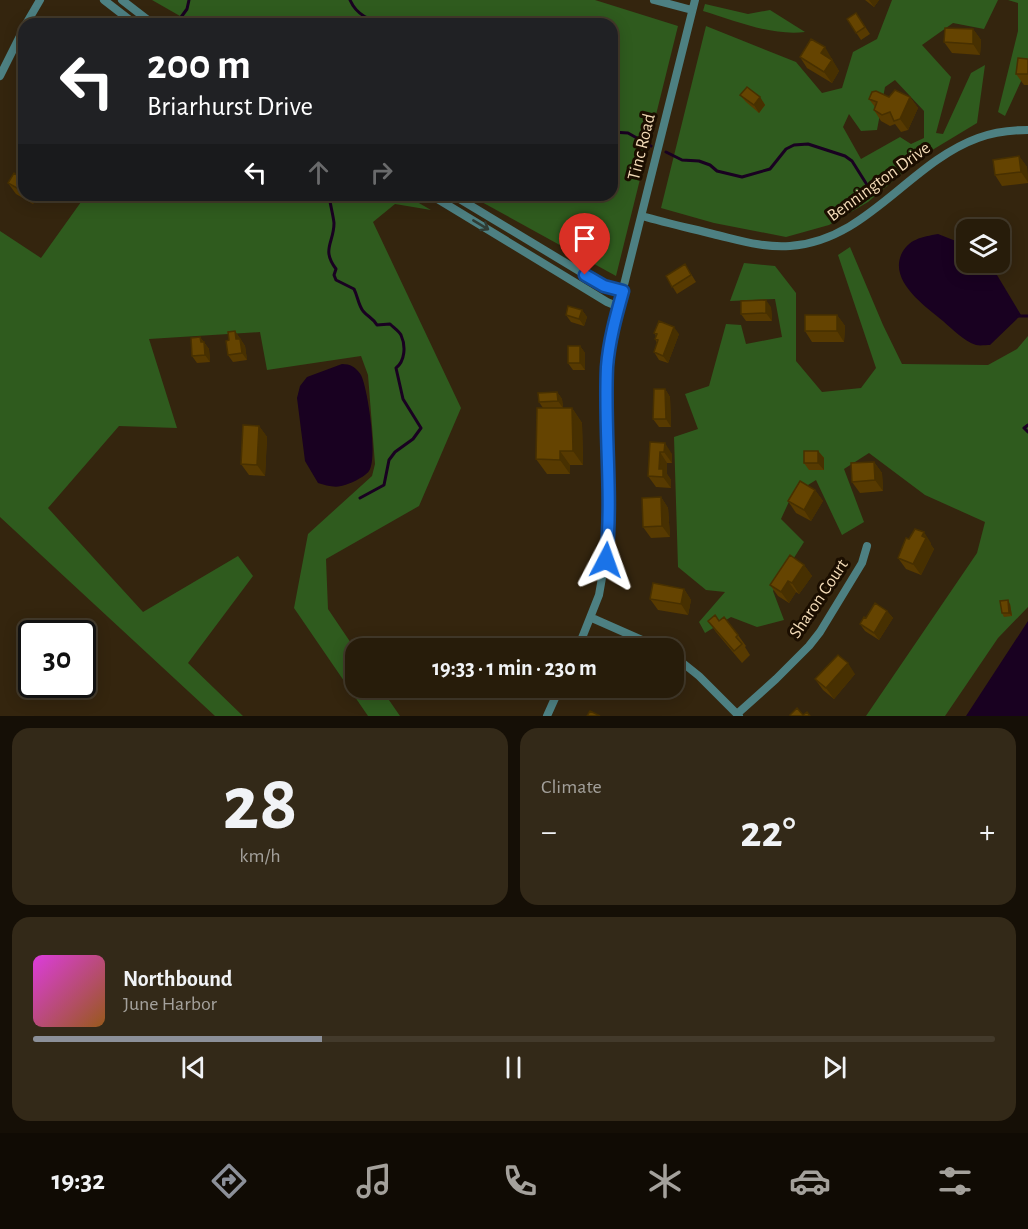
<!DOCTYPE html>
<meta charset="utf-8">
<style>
body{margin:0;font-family:"Alegreya Sans",sans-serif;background:#332918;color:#f1f3f6;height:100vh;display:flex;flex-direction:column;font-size:22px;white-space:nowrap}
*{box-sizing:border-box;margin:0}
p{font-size:20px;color:#a4a19c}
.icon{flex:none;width:33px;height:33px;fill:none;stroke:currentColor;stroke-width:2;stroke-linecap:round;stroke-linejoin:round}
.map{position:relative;height:716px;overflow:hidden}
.sheet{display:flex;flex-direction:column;gap:12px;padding:12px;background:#150f06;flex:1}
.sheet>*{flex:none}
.top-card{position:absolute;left:18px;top:18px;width:600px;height:183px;border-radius:18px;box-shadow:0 3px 15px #0003,0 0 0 2px #433a2b;background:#202124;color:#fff;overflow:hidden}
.tools{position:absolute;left:956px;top:219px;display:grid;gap:12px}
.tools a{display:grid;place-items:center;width:54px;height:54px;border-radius:12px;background:#271c0a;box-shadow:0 3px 15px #0003,0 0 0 2px #433a2b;font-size:30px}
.speed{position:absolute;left:18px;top:620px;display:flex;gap:12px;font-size:30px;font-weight:700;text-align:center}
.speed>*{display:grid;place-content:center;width:78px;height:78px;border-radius:50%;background:#271c0a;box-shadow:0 3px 15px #0003,0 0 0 2px #433a2b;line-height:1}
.speed .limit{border:3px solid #111;border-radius:9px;background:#fff;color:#111}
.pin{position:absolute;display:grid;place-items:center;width:51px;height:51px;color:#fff;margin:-62px -26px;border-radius:50% 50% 50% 0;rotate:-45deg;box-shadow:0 0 6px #0007}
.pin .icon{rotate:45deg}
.me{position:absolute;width:66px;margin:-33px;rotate:4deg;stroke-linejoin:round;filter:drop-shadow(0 0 4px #0008)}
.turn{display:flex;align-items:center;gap:21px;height:126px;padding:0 30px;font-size:27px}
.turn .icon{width:78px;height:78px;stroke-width:2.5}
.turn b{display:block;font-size:42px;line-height:51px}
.lanes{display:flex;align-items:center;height:57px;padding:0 30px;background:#0003;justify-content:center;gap:30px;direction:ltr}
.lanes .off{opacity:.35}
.big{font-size:45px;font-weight:700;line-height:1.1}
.sheet .card{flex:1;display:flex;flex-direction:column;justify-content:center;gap:9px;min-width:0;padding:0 21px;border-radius:18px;background:#332918}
.sheet .dial{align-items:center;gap:0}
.dial b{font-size:78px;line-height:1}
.song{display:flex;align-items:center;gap:18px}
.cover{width:72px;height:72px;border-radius:9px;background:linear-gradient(135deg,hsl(300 70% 55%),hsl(30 70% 35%))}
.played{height:6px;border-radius:3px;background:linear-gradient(90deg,#8c9099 30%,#433a2b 30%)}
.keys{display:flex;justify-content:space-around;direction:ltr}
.heat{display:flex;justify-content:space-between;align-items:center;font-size:33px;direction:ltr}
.sheet .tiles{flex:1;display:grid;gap:12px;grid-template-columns:1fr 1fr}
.card:last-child{grid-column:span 2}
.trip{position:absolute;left:345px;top:638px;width:339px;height:60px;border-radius:18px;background:#271c0a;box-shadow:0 3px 15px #0003,0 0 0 2px #433a2b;font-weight:700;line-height:60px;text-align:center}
.dock{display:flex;height:96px;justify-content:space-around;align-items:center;background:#100b04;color:#a4a19c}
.dock .icon{width:42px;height:42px}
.dock .active{color:#8c9099}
.dock b{font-size:27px;color:#f1f3f6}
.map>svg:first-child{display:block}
</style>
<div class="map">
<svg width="1028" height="716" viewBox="0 0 1028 716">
<rect width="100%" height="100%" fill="#34250e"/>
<path fill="#2f5b1e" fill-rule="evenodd" d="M152,0h443l83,26 -62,250 -147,-81h143v-171h-418z
M892,0h106l-14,29 -31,-6 -31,22 29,32 -15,56 7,1 28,-61 14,-8 -8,58 -53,32 -56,47 -39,23 -43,12 -72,-14 -53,-15 45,-182 90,36 26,31 20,-5 11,-36 24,-13zM895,80l29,31v27l-13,6 -11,-7 -39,22 -18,-32 6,-13 12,17 16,-1 8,-43z
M1008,0h20v66l-23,50 -7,-4 20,-81v-28z
M705,4l43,10 22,-4 35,22c-34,4 -69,-11 -102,-21z
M86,195h319l26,15 -36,-6 -22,18 88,186 -42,98 -93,53 2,50 27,40 1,38h24l20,29h-32l-74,-108 14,-74 64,-58 3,-12 -7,-89 -7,-19 -94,14 -7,-38 -111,7 28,89 -58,-2 -71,82 95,104 95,-56 15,20 -65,87 55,53h-28l-215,-199v-286l41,27z
M850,247l33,78 19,39 86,1 29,-16 11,-13v271l-30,31 -53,78h-79l111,-163 8,-31 -60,-27 -56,-42 -25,16 20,53 -22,13 -26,-55 -24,15 -11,24 23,23 -31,49 11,29 -27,7 -26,-10 -26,16 -6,-11 26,-30 -19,-2 -28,-23 -4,-130 24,-8 -13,-35 24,-8 17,-62 15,1 5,19 36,-7 -7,-38 -45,2 14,-38 31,3 21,27v68l26,31 39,-4 15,-20 -38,-113z"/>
<path fill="#190121" d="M938,234l28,11v17l20,1 11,12 24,40 -31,30c-4,0 -10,1 -14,0 -12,-4 -24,-16 -33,-24 -18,-15 -53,-39 -42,-66 7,-16 21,-18 37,-21z
M342,364c8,0 14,3 19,11 7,14 17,83 8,96 -4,6 -21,14 -28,15 -7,2 -16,-1 -23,-3l-13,-22 -8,-63 3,-12 7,-9z
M1028,621v95h-62z"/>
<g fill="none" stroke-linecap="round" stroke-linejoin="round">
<path stroke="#190121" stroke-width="3" d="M350,0c7,16 20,20 35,24
M176,24l11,-15 2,-9
M612,132l16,1 23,13
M666,152l16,8 17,1 11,4 7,6 25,6 28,-8 16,-20 8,-4 14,-1 37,12 7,5 17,27
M329,195c1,9 4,19 5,28 0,20 -13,26 2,46l-2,6 2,5 18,9c4,8 4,15 9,22 5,6 10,7 14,14l13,-1c3,3 9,7 11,11 5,11 4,26 -5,33l7,31 18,29 -8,11 -18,13 -6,8 -5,25 -24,13
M1018,316h10
M1028,425l-4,3 4,4"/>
<path stroke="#4d8082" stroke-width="8" d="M104,0l31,24
M122,0l31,24
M654,0l38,10
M26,24l14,-24
M0,76l24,-48
M431,195l176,107 12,5
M453,195l151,91 19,5
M642,216c24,7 47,12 71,18 26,6 50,14 77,12 77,-5 119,-83 188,-108 16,-6 33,-8 50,-8
M592,618l68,30
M578,648l21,-53 8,-46v-181l3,-27 85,-341
M674,656l25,20 40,40
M737,714l39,-35 33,-33 11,-14 42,-69 5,-17
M547,716l13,-29"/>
</g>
<path fill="#573a01" d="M865,0h14l-5,7z
M856,13l14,21 -9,6 -14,-21z
M973,29l8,11 -1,15 -28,-2 -8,-11z
M800,57l32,1v2l7,11 -7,12 -25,-15z
M1028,59v26h-4l-8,-11z
M740,95l20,2 5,8 -6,8 -13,-11z
M889,97h21l8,11 -10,22 -7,2 -6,-8 -5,2 -9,-5 -7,-11 1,-3 -6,-8z
M1019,156l8,11 1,16 -26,3 -7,-11z
M24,165v30h14l-5,9 -17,-10 -8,-11 10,-7z
M685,264l11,18 -19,12 -11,-18z
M771,307l1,14h-26l-5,-7z
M582,310l5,7 -3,9 -13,-4 -5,-7z
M837,315l8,11 -1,16h-32l-7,-11z
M235,331l10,15 2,14 -14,2 -5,-7 1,-15z
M654,333l25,1 -11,29 -9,-3 -5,-8 3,-9 -2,-4 1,-3z
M200,337l9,12 1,13 -13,1 -5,-7z
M580,346l5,7v17h-12l-5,-7z
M665,389l5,8 1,30h-12l-6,-8z
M557,392l5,7 1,9h9l10,15 1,42h-13v9h-23l-11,-15 7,-51 -4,-6z
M259,426l8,11 -2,39 -16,-1 -8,-11z
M650,442l22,12v9h-5v11l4,6v8l-15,-1 -8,-11z
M818,451l6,7v12h-15l-5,-7z
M874,462l8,11 1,18 -23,2 -8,-11z
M815,490l8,11 -12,20 -15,-8 -8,-12z
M661,497l7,11 2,29 -19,1 -8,-11z
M931,543v2l3,4 -13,26 -15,-6 -8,-11z
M804,565l8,11 -13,18 -3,-2 -7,11 -11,-7 -8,-11z
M684,589l7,11 -3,15 -30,-5 -8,-11z
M1010,604l2,12 -8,1 -2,-4z
M887,611l6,7 -14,22 -14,-9 -5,-7 6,-6z
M708,621h11l19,14 8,11 -1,1 5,8 -8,8 -26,-31z
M855,674l-21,25 -11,-9 -8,-11z
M604,687h20l-18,3z"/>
<path fill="#473001" d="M869,0h10l-5,7z
M973,29l8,11 -1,15 -7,-11z
M825,47l14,24 -7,12 -8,-11 -3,-19z
M760,97l5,8 -6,8 -5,-8z
M910,97l8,11 -10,22 -8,-11z
M1019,156l8,11 1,15 -7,-10z
M26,195h12l-5,9z
M766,300l5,7 1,14 -6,-8z
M582,310l5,7 -3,9 -5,-7z
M837,315l8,11 -1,16 -7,-11z
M674,327l5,7 -11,29 -5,-7z
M235,331l10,15 2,14 -5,-7 -6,-14z
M200,337l9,12 1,13 -5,-7 -4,-13z
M580,346l5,7v17l-5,-7z
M665,389l5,8 1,30 -5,-8z
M557,392l5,7 1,9 -5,-7z
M572,408l10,15 1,42 -10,-14z
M259,426l8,11 -2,39 -8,-11z
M665,443l7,11v9l-8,-11z
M560,451l10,14v9l-10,-14z
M818,451l6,7v12l-6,-7z
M660,452l7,11v11l4,6v8l-8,-11 -4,-8z
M874,462l8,11 1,18 -8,-11z
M815,490l8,11 -12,20 -7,-11z
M661,497l7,11 2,29 -8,-11z
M924,532l7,11v2l3,4 -13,26 -8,-11z
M804,565l8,11 -13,18 -7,-11z
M788,581l8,11 -7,11 -8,-11z
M684,589l7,11 -3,15 -7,-11z
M1008,600l2,4 2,12 -3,-3z
M887,611l6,7 -14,22 -5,-7z
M848,663l7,11 -21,25 -8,-11z"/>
<path fill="#654401" stroke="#473001" stroke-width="1.5" d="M856,13l9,14 -9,6 -9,-14z
M945,28l28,1v15l-29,-2z
M811,39l14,8 -4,6 11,7 -8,12 -24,-15z
M1018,58l10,1v15h-12z
M747,87l13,10 -6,8 -14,-10z
M895,90l15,7 -10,22 -6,2 -4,-9 -8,3 -8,-5 3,-8 -8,-3 3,-7 4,-1 13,6z
M1019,156l2,16 -26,3 -2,-15z
M24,165v27l-16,-9 6,-10 4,3z
M685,264l6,11 -19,12 -6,-11z
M766,300v13l-25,1v-13z
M568,306l14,4 -3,9 -13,-4z
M805,315h32v16h-32z
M659,321l15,6 -11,29 -9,-4 4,-12 -3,-1 2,-5 -3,-1z
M235,331l1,8h4l2,14 -14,2 -2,-14 3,-1 -1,-8z
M200,337l1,5h3l1,13 -13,1 -1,-18z
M568,346h12v17h-12z
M654,389h11l1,30h-13z
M557,392l1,9 -19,1 -1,-9z
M537,408h35l1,43h-13v9l-24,-1z
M243,425l16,1 -2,39 -16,-1z
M650,442l15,1 -1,9h-4l-1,17h4v8l-15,-1z
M804,451h14v12h-14z
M874,462l1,18 -23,2 -1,-19z
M800,481l15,9 -11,20 -16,-9z
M661,497l1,29 -19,1 -1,-29z
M915,529l9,3 -2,4 4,2 -13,26 -15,-6 8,-20 3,1z
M790,555l14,10 -12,18 -4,-2 -7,11 -11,-7z
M653,583l31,6 -3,15 -31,-5z
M1008,600l1,13h-7l-2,-12z
M875,603l12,8 -13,22 -14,-9 4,-7 2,1z
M715,615l4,6 5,-4 14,18 -2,2 6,7 -8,7 -26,-30z
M838,655l10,8 -22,25 -11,-9z
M797,708l6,7 4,-3 3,4h-19l-1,-1z
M590,711l10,5h-13z"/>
<defs><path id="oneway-shaft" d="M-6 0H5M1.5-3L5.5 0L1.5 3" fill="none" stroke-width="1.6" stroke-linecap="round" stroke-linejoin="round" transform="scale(1.5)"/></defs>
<use stroke="#2f3c34" href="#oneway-shaft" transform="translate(481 225) rotate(31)"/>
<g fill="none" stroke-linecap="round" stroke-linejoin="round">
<g stroke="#114b97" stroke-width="15">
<path id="route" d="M585,275l19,11 19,5c-7,25 -14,50 -16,76 -3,65 6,129 -1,193"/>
</g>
<use href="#route" stroke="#1a73e8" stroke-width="10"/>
</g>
<g text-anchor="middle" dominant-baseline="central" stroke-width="6" stroke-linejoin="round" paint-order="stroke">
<g font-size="18" fill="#f3dbb7" stroke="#1b0e00">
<text transform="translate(642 147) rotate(-76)">Tinc Road</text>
<text transform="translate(879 182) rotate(-36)">Bennington Drive</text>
<text transform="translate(819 599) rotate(-56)">Sharon Court</text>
</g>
</g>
</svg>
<div class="tools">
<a><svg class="icon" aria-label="layers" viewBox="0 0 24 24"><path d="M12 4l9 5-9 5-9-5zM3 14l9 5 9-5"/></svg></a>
</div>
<div class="speed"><div class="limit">30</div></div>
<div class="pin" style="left:585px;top:275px;background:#d93025"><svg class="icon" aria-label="arrive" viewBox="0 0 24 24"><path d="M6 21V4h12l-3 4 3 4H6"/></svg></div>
<svg class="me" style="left:606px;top:560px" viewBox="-20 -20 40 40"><path d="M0-17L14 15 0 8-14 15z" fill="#1a73e8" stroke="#fff" stroke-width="4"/></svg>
<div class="trip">19:33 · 1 min · 230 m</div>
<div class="top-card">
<div class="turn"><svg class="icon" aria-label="left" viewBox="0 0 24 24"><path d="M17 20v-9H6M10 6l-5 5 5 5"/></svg><div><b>200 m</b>Briarhurst Drive</div></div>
<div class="lanes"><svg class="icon" aria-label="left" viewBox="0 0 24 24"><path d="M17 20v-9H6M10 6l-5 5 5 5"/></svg><svg class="icon off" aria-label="ahead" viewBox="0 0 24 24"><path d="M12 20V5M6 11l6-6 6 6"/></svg><svg class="icon off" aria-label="right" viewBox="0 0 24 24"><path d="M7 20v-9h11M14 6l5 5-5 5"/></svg></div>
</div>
</div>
<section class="sheet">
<div class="tiles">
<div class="card dial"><b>28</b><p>km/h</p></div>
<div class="card"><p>Climate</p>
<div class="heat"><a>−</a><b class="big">22°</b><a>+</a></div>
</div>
<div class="card">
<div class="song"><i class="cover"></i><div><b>Northbound</b><p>June Harbor</p></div></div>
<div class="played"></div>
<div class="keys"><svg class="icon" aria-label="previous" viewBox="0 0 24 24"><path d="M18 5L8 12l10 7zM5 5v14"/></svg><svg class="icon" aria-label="pause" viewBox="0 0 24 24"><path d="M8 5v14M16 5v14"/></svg><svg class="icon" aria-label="next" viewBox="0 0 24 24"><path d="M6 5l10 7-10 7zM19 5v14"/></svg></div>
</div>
</div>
</section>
<nav class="dock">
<b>19:32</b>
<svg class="icon active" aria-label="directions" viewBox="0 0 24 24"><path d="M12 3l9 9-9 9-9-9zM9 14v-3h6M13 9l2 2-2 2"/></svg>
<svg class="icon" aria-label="music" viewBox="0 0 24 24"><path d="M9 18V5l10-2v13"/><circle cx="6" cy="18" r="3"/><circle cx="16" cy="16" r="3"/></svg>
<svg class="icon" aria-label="phone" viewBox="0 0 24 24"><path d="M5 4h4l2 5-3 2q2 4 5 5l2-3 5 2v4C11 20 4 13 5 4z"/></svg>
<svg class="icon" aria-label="climate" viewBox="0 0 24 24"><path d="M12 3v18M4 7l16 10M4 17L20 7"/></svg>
<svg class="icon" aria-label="car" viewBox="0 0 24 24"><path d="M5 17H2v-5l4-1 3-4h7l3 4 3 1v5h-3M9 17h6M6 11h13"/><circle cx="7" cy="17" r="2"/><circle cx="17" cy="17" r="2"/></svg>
<svg class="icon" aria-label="filters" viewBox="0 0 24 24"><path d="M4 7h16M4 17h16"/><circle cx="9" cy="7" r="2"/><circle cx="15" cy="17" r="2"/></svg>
</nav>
